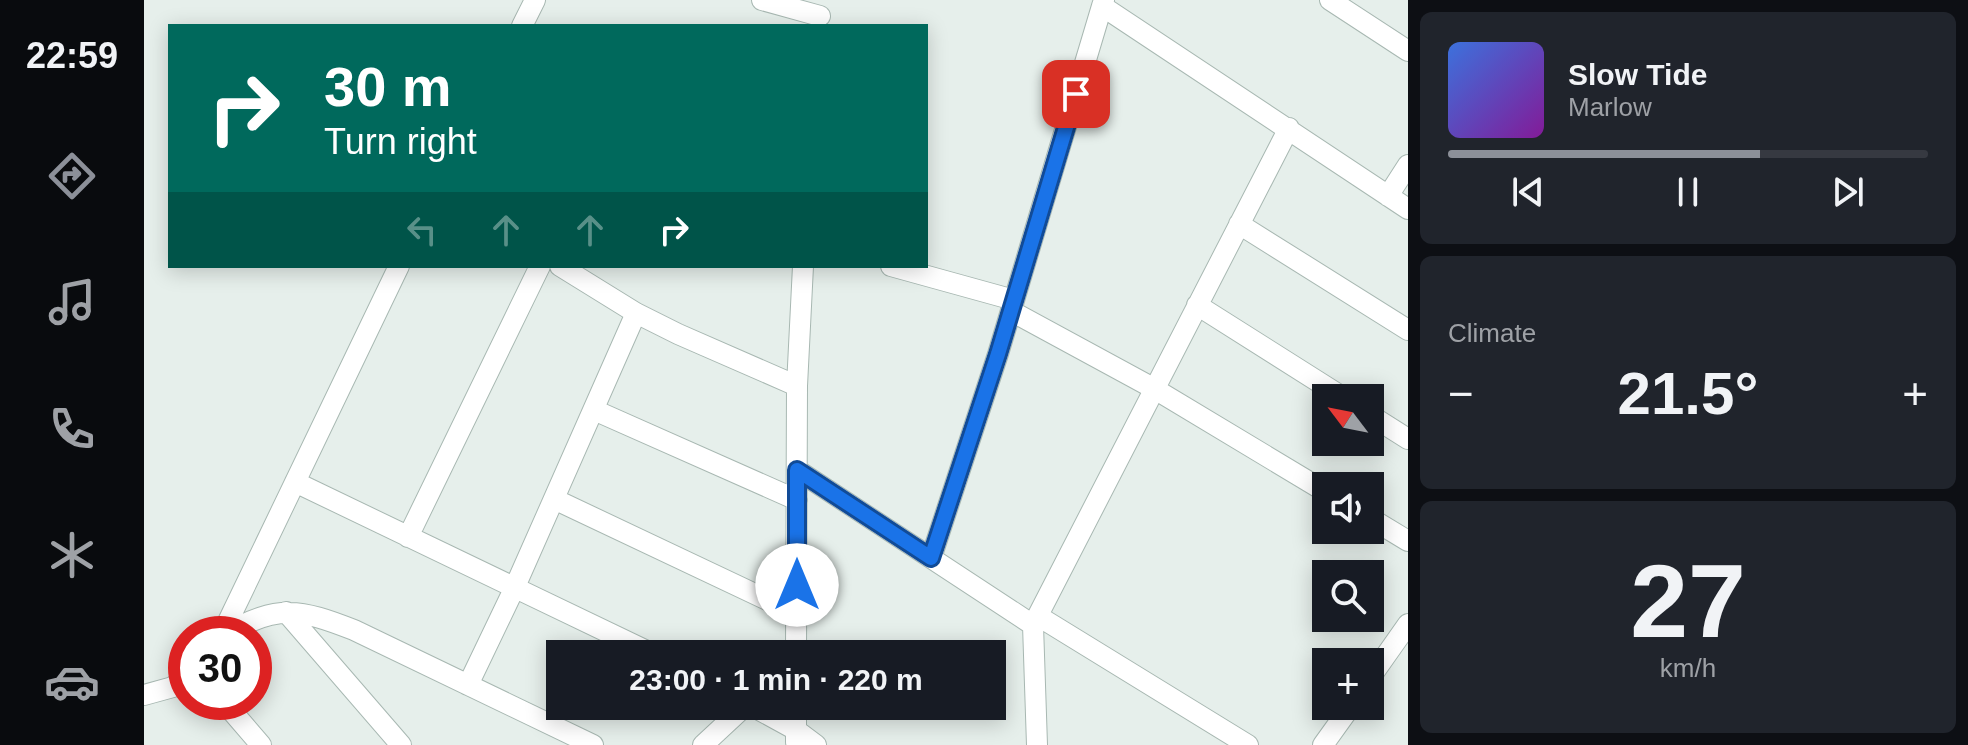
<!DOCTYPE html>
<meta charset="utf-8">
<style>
body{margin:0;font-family:Helvetica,sans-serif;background:#20242c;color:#f1f3f6;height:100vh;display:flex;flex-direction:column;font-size:30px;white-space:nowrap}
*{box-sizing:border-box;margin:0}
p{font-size:26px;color:#9ea1a6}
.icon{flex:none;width:44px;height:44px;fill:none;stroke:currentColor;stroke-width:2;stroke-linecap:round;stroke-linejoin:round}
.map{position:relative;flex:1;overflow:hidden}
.side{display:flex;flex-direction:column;gap:12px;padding:12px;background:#0d0f14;width:560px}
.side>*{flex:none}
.guide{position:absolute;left:24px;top:24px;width:760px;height:244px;border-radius:0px;box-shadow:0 4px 20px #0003;background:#00695c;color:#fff;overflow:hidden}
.needle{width:52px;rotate:302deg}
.buttons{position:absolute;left:1168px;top:384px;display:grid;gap:16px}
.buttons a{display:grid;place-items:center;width:72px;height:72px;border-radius:0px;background:#171b24;box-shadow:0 4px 20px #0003;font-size:40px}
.speed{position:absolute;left:24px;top:616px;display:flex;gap:16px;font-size:40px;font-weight:700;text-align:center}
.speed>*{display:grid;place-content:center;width:104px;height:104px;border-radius:50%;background:#171b24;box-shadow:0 4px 20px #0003;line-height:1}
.speed .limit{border:12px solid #d22;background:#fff;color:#111}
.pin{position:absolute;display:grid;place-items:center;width:68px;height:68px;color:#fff;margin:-34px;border-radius:16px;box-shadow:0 4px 12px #0006}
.me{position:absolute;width:88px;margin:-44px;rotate:0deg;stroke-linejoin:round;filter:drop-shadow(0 0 6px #0008)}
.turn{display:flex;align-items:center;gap:28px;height:168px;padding:0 24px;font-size:36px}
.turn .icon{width:104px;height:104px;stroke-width:2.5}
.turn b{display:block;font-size:56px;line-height:68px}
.lanes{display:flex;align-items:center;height:76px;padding:0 24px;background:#0003;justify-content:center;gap:40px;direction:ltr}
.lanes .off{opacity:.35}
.big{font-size:60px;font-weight:600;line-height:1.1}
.side .tile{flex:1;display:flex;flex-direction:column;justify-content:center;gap:12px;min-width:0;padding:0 28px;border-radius:12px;background:#20242c}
.side .dial{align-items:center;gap:0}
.dial b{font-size:104px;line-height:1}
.song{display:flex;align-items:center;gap:24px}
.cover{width:96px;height:96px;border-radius:12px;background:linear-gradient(135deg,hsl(220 70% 55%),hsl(290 70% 35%))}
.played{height:8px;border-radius:4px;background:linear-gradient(90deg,#8c9099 65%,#363941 65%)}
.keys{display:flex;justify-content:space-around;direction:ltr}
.heat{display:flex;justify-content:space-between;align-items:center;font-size:44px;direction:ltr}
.trip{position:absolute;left:402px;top:640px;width:460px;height:80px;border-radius:0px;background:#171b24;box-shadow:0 4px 20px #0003;font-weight:600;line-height:80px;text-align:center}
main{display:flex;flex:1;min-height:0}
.tabs{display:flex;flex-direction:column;width:144px;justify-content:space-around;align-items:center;background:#090b0e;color:#9ea1a6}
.tabs .icon{width:56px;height:56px}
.tabs .on{color:#8c9099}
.tabs b{font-size:36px;color:#f1f3f6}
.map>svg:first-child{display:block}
</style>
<main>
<nav class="tabs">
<b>22:59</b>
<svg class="icon on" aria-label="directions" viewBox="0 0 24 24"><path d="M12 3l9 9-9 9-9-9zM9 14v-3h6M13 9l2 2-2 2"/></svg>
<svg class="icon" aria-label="music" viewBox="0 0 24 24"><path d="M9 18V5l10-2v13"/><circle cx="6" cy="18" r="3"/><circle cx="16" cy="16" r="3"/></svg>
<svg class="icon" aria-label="phone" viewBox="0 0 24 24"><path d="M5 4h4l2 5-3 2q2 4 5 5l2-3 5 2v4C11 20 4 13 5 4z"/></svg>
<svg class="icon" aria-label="climate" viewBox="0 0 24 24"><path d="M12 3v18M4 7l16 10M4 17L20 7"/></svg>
<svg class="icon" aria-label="car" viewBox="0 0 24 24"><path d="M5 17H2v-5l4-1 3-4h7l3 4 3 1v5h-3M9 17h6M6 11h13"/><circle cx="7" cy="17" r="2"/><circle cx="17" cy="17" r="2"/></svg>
</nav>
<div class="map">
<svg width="1264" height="745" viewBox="0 0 1264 745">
<rect width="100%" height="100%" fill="#e6efeb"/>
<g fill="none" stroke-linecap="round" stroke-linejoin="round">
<g stroke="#a8b8b2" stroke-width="22">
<path id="minor" d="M618,0l58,16
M960,0l-2,6 306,203
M1186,0l78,51
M378,26l13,-26
M1244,196l20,-31
M1095,224l169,106
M416,266l76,47 42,21 119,52
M747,266l123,34
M1053,305l147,93
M867,311l142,77 173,104
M450,410l203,90
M1226,415l38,24
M653,470l236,155
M151,482l358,172
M410,499l243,115
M1226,518l38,23
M264,537l132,-271
M787,558l67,-204 104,-348
M142,612l115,133
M894,616l210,129
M78,634l177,-368
M82,634c51,-30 75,-25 128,-4l239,115
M652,654l1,-268 6,-120
M1226,678l38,-54
M324,685l46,-96 122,-276
M0,695l29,-8 13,-11
M80,702l37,43
M608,706l44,24 20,15
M652,742v-36
M559,745l42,-39
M893,745l-4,-120 256,-497
M1179,745l28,-39"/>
</g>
<use href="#minor" stroke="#fff" stroke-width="20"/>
</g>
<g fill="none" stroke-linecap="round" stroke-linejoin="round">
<g stroke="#114b97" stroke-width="20">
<path id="route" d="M653,585v-115l134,88 67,-204 78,-260"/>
</g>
<use href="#route" stroke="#1a73e8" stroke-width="14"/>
</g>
</svg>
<div class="buttons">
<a><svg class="needle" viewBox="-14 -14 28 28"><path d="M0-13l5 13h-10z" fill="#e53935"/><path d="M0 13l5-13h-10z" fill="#9ea1a6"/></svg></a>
<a><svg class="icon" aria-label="sound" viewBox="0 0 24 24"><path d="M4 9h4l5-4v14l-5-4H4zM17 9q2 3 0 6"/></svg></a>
<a><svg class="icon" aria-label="search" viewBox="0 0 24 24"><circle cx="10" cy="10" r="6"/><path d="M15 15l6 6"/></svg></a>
<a>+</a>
</div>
<div class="speed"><div class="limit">30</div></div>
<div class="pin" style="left:932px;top:94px;background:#d93025"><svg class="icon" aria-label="arrive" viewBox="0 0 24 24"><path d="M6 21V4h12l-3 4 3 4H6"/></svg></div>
<svg class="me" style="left:653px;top:585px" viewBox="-20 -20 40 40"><circle r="19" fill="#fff"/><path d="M0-13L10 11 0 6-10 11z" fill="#1a73e8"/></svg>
<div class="trip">23:00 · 1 min · 220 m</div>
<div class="guide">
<div class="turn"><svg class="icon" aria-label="right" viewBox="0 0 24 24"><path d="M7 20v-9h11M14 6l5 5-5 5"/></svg><div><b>30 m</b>Turn right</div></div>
<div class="lanes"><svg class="icon off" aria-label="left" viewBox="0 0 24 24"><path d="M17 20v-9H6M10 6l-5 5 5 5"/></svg><svg class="icon off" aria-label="ahead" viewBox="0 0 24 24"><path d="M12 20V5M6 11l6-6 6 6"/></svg><svg class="icon off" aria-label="ahead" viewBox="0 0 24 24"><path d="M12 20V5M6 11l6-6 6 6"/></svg><svg class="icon" aria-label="right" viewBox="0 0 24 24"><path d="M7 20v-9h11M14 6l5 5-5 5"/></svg></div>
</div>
</div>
<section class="side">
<div class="tile">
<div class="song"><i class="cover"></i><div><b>Slow Tide</b><p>Marlow</p></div></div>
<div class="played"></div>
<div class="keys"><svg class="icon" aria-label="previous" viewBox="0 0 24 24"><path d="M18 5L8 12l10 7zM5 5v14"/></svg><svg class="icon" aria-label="pause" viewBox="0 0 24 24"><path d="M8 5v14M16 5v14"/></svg><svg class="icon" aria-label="next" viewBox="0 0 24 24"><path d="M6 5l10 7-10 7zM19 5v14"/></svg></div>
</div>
<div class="tile"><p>Climate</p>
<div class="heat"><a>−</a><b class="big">21.5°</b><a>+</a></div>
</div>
<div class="tile dial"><b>27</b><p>km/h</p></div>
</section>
</main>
